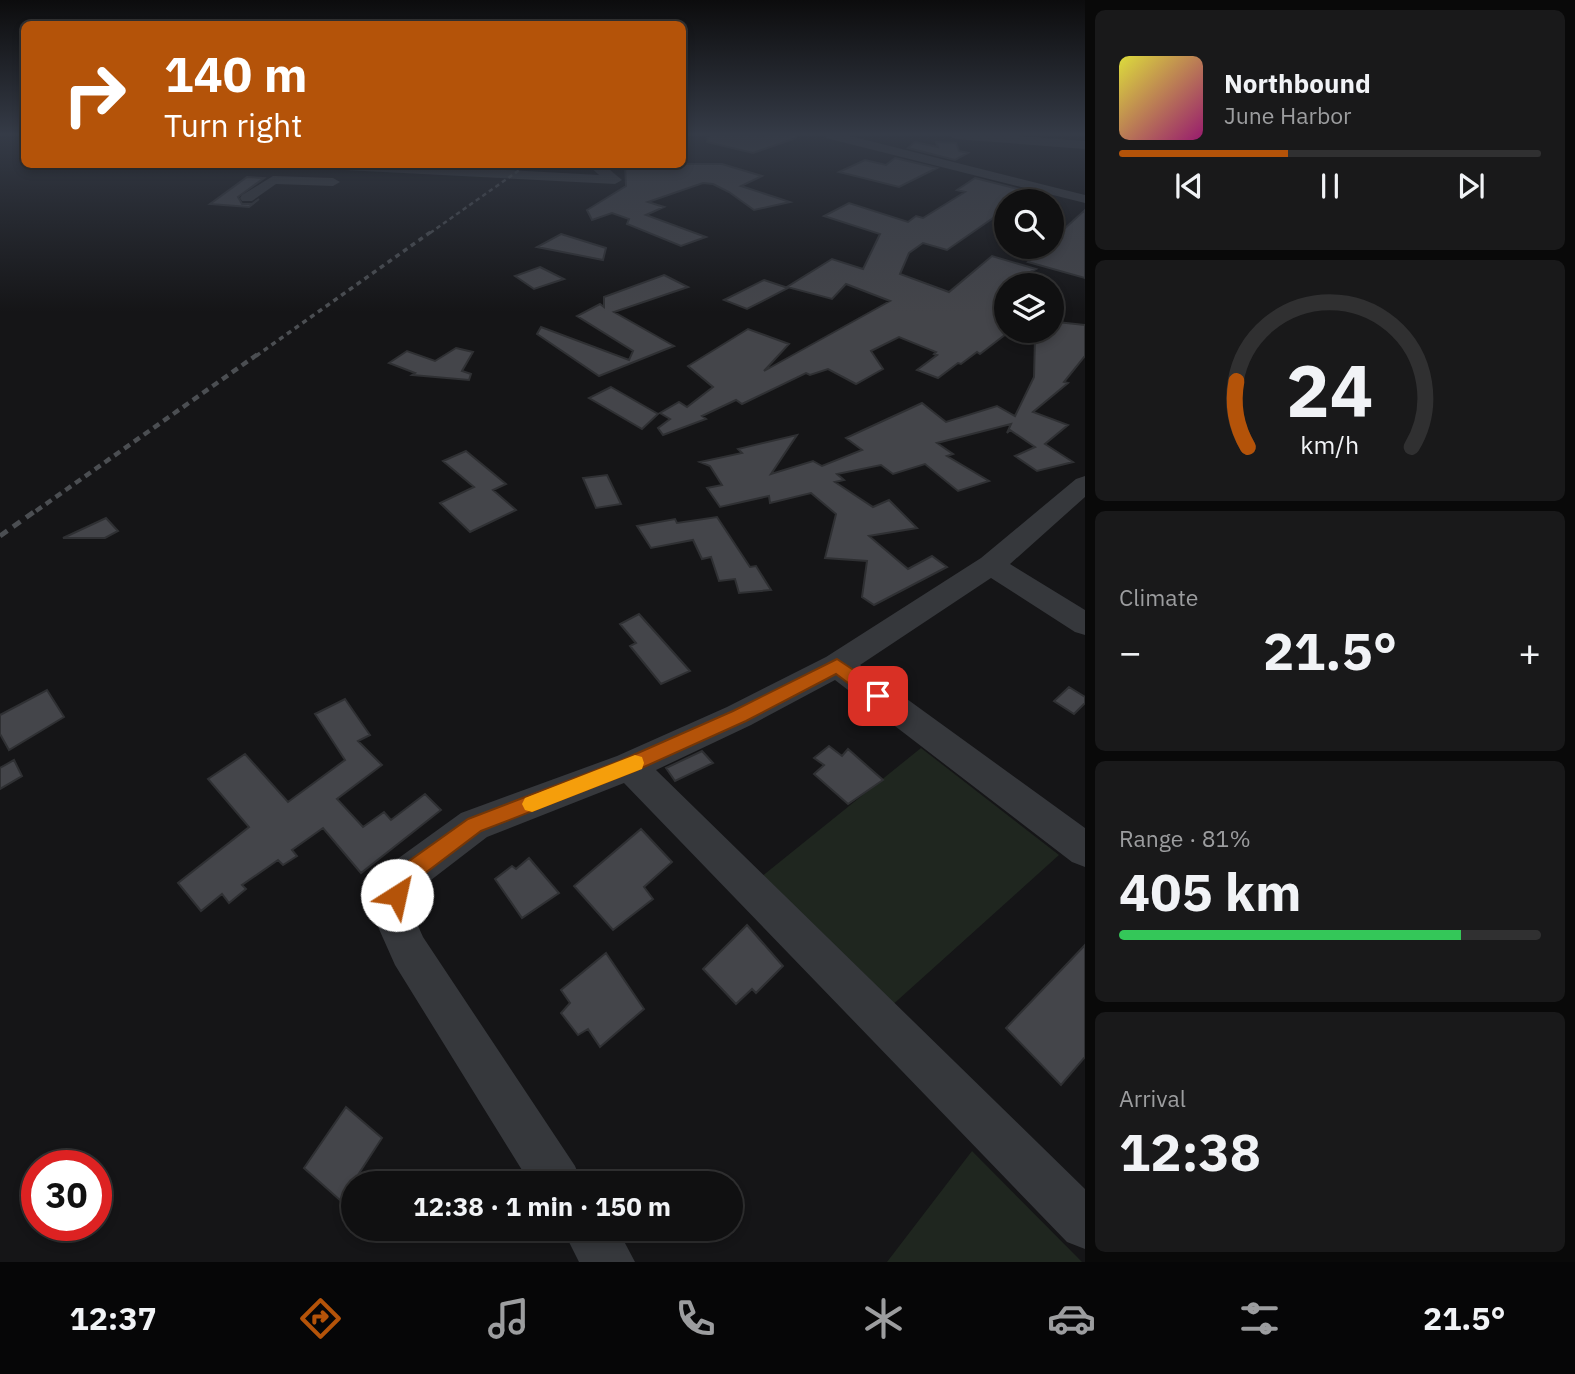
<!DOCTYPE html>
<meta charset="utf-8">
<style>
body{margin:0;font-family:"IBM Plex Sans",sans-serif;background:#19191a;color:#f1f3f6;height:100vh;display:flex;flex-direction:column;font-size:26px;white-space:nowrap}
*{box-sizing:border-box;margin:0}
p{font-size:23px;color:#9c9d9f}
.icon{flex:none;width:38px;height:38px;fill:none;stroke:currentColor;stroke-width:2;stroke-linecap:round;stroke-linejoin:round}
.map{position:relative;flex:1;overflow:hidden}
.sheet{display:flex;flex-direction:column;gap:10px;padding:10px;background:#090909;width:490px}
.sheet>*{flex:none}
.hud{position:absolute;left:21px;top:21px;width:665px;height:147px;border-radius:10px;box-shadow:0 4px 10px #0003,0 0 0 2px #303031;background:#b45309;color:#fff;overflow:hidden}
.buttons{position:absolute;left:994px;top:189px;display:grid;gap:14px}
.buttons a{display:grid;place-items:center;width:70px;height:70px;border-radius:50%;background:#101011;box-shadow:0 4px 10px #0003,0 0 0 2px #303031;font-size:35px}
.speed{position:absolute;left:21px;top:1150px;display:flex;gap:14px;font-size:35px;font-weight:700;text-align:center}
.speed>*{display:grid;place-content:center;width:91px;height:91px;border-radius:50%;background:#101011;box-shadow:0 4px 10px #0003,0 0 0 2px #303031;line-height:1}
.speed .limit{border:10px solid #d22;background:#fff;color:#111}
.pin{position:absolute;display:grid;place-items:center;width:60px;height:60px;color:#fff;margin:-30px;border-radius:14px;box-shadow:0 4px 10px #0006}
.me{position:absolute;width:77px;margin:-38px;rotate:35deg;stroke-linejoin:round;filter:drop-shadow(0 0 5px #0008)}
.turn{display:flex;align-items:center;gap:24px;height:147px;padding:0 28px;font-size:32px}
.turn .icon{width:91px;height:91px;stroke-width:2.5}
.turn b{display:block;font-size:49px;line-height:60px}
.big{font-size:52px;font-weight:700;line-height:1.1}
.sheet .widget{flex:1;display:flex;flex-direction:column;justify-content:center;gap:10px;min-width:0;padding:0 24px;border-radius:10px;background:#19191a}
.sheet .dial{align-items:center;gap:0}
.dial svg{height:182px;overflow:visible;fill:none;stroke:#303031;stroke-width:7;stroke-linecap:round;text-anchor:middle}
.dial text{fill:#f1f3f6;stroke:none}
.song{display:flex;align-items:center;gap:21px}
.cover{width:84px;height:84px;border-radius:10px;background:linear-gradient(135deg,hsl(60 70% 55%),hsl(320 70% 35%))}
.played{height:7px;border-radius:4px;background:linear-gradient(90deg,#b45309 40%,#303031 40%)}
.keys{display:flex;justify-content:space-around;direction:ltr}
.heat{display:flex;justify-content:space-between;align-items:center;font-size:38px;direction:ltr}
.charge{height:10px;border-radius:5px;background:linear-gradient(90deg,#34c759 81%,#303031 0)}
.trip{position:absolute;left:341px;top:1171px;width:402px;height:70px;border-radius:35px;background:#101011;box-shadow:0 4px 10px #0003,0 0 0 2px #303031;font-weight:700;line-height:70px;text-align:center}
.menu{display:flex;height:112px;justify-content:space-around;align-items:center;background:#060607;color:#9c9d9f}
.menu .icon{width:49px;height:49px}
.menu .selected{color:#b45309}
.menu b{font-size:32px;color:#f1f3f6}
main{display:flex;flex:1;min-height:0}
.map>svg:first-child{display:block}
</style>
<main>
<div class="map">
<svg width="1085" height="1262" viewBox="0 0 1085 1262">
<rect width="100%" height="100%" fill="#151517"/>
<path fill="#1f261f" d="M921,748l138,107 -170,153 -128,-131z
M972,1151l110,111h-195z"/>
<path fill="#44454a" stroke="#2f3033" stroke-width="2" d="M708,135h88v3l-43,15 -46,-11z
M915,142l23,5 -2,-5 20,1 3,8 9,2 -13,7 -47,-12z
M895,158l42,10 -38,19 -60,-15 26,-12 21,5z
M625,164h97l40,12 -21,10 49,16 -36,8 -25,-18 -16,-8 -10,-1 -55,19 16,5 -18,8 60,22 -25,9 -54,-22 2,-5 -17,-6 -20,7 -5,-10 39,-24z
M247,177l17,1 -26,19 4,7h10l7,-5 -10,8 -39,-3z
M975,178l70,18 -1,5h-38v8l-59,41 -24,-7 -14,10 -9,21 49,18 43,-36 44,13 -30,16v49l-26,20 -3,-2 -16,12 -3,-1 -20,15 -21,-8 20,-15 -3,-1 2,-2 -37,-15 -28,14 12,18 -27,15 -28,-15 -18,6 -4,-2 -64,31 -6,-4 -34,16 4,3 -43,16 -5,-7 12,-9 -10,-6 19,-11 8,5 26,-20 -25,-21 60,-37 41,15 -25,27 126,-70 -44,-17 -14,15 -45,-12 45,-28 31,10 17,-35 -56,-18 25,-13 59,19 8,-6 7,2 42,-26 -8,-2z
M1085,210v68l-57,-16 16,-15h8v-7z
M561,234l45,14 -3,12 -66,-13z
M540,267l24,12 -30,10 -19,-13z
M664,275l24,12 -74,25 60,34 -75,30 -62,-42 4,-7 88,33 4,-9 -56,-35 23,-12 4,3v-10z
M764,280l24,8 -41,21 -23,-9z
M1057,322l28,3v31l-21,26 4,1 -35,29 35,13 -23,19 28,18 -36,9 -22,-15 20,-9 -25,-17 -3,3 4,-9 -74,19 16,11 -6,2 42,25 -31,10 -33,-27 -32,10 -12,-9 -44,9 7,6 -9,2 38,25 16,-7 28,28 -48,8 39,33 24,-13 15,11 -73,38 -12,-8 5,-36 -42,-3 11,-44 -25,-21 -41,10 -1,-7 -49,11 -13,-19 15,-3 -12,-19 -10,-4 42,-9 -4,-4 59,-14 -26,39 42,-13 9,5 40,-16 -16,-12 76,-35 24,19 51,-16 18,10 19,-39 1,-39 8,-7 7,3z
M456,348l17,4 -11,19 9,3 -2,6 -57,-5 3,-2 -26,-10 18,-12 28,10z
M611,387l47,27 -16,15 -53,-31z
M466,451l40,33 -13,6 23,20 -46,22 -30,-29 34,-16 -31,-26z
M607,475l14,29 -25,4 -13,-30z
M717,517l33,50 6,-1 15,24 -32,3 -4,-14 -16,2 -8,-24 -9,2 -9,-19 -42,8 -14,-22 38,-7 2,4z
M106,518l12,13 -13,7h-42z
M639,614l51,57 -29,13 -31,-38 6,-3 -16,-19z
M1069,687l16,10v6l-11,11 -20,-13z
M47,690l17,27 -55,33 -9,-16v-19z
M345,699l25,36 -12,6 24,24 -45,34 26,28 21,-15 7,8 34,-26 16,16 -80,63 -38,-45 -31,22 5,6 -14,9 -5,-5 -36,25 4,4 -17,14 -7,-9 -21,17 -23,-28 71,-56 -41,-48 37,-25 43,48 57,-42 -30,-46z
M829,746l13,10 6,-7 35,31 -35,24 -34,-30 10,-9 -10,-7z
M702,751l11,12 -38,18 -9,-13z
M14,760l8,16 -22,13v-21z
M641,829l31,33 -28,25 9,12 -40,31 -39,-44z
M529,858l30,35 -37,25 -27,-39 17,-13 4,3z
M747,925l36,41 -27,27 -4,-4 -16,15 -33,-35z
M1085,945v112l-24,28 -55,-57z
M606,953l38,56 -44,38 -12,-18 -10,6 -17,-22 9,-10 -9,-13z
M346,1107l36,31 -41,63 -37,-33z"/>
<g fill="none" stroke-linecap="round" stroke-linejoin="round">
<path fill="#36383c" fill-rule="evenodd" d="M825,135h21l239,60v8l-259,-65z
M949,135h57l79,6v8l-130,-10z
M299,164h97l203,11 -12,-11h16l19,16 -7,4 -309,-16z
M273,176l60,2 7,4 -7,4 -57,-2 -24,17h-10l-2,-3 2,-3z
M1085,476v21l-75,67 75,46v25l-10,-3 -84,-54 -131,87 225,163v39l-13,-5 -237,-182 -84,45 -95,45 429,419v60l-18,-7 -443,-459 -137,54 -69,53 -7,20 12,27 152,229 7,17h-52l-135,-218 -24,-54 18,-46 72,-52 156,-57 110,-49 99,-50 155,-99 95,-79z
M562,1228h55l18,34h-56z"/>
<path stroke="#4b4e52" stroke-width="2.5" stroke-dasharray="4.5 3.5" stroke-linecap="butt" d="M430,233l98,-69"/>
<path stroke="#4b4e52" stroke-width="3.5" stroke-dasharray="5 4.5" stroke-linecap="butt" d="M256,356l176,-125"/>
<path stroke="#4b4e52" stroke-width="4.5" stroke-dasharray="7 5" stroke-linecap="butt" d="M36,511l222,-157"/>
<path stroke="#4b4e52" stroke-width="5" stroke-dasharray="9 7" stroke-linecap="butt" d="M0,536l38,-27"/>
</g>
<linearGradient id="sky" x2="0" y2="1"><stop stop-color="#0c0c0d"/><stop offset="0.43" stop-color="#353b47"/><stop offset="1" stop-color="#353b47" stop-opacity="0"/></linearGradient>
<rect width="1085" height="312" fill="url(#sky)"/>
<path fill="#b45309" stroke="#753606" stroke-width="2" d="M837,659l48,32 2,5 -2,5h-13l-36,-27 -90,47 -111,50 -154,60 -70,53 -7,18 -7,3 -8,-3 -3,-7 9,-24 73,-52 154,-59 111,-49z"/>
<path fill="#f59e0b" d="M635,755l7,2 2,6 -2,6 -110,43 -7,-2 -3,-6 3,-6z"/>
</svg>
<div class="buttons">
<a><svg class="icon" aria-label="search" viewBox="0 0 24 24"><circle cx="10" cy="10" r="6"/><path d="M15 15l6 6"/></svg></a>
<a><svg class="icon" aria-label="layers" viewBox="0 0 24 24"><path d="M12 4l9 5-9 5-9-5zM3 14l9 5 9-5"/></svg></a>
</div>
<div class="speed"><div class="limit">30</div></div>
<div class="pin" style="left:878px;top:696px;background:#d93025"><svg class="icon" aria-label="arrive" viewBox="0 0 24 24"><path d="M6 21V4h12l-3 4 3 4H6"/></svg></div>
<svg class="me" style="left:397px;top:895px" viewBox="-20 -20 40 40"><circle r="19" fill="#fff"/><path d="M0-13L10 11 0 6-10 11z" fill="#b45309"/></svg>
<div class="trip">12:38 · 1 min · 150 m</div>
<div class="hud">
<div class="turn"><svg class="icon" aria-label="right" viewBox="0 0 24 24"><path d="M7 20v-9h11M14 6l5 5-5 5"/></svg><div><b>140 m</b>Turn right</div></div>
</div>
</div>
<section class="sheet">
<div class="widget">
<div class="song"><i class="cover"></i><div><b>Northbound</b><p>June Harbor</p></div></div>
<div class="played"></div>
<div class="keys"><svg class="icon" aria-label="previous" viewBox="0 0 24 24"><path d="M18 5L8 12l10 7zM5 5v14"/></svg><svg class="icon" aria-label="pause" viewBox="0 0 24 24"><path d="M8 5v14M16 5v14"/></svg><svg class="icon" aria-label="next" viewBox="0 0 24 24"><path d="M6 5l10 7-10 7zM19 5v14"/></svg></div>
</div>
<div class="widget dial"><svg viewBox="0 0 100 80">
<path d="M14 69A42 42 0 1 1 86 69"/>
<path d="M14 69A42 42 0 0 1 9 40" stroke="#b45309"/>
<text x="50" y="56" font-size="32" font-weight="700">24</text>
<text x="50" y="72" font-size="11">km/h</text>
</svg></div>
<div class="widget"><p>Climate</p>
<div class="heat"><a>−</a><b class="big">21.5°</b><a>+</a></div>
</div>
<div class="widget"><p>Range · 81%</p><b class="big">405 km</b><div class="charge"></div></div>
<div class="widget"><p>Arrival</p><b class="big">12:38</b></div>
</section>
</main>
<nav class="menu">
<b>12:37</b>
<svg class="icon selected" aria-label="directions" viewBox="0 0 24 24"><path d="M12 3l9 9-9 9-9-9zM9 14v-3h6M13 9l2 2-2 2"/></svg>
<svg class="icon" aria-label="music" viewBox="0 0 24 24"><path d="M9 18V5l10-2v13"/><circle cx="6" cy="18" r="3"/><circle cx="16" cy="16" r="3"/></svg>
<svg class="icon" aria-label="phone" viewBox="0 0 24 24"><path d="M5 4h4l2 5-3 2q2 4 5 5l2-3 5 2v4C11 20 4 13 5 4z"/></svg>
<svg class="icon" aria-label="climate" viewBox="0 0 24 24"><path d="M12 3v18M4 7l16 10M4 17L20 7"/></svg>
<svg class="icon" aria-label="car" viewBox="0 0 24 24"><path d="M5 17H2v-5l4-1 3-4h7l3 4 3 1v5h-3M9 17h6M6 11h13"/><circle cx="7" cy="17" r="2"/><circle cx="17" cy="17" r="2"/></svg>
<svg class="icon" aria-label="filters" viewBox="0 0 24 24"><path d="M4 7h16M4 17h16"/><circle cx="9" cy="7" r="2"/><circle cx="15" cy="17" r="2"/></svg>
<b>21.5°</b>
</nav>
